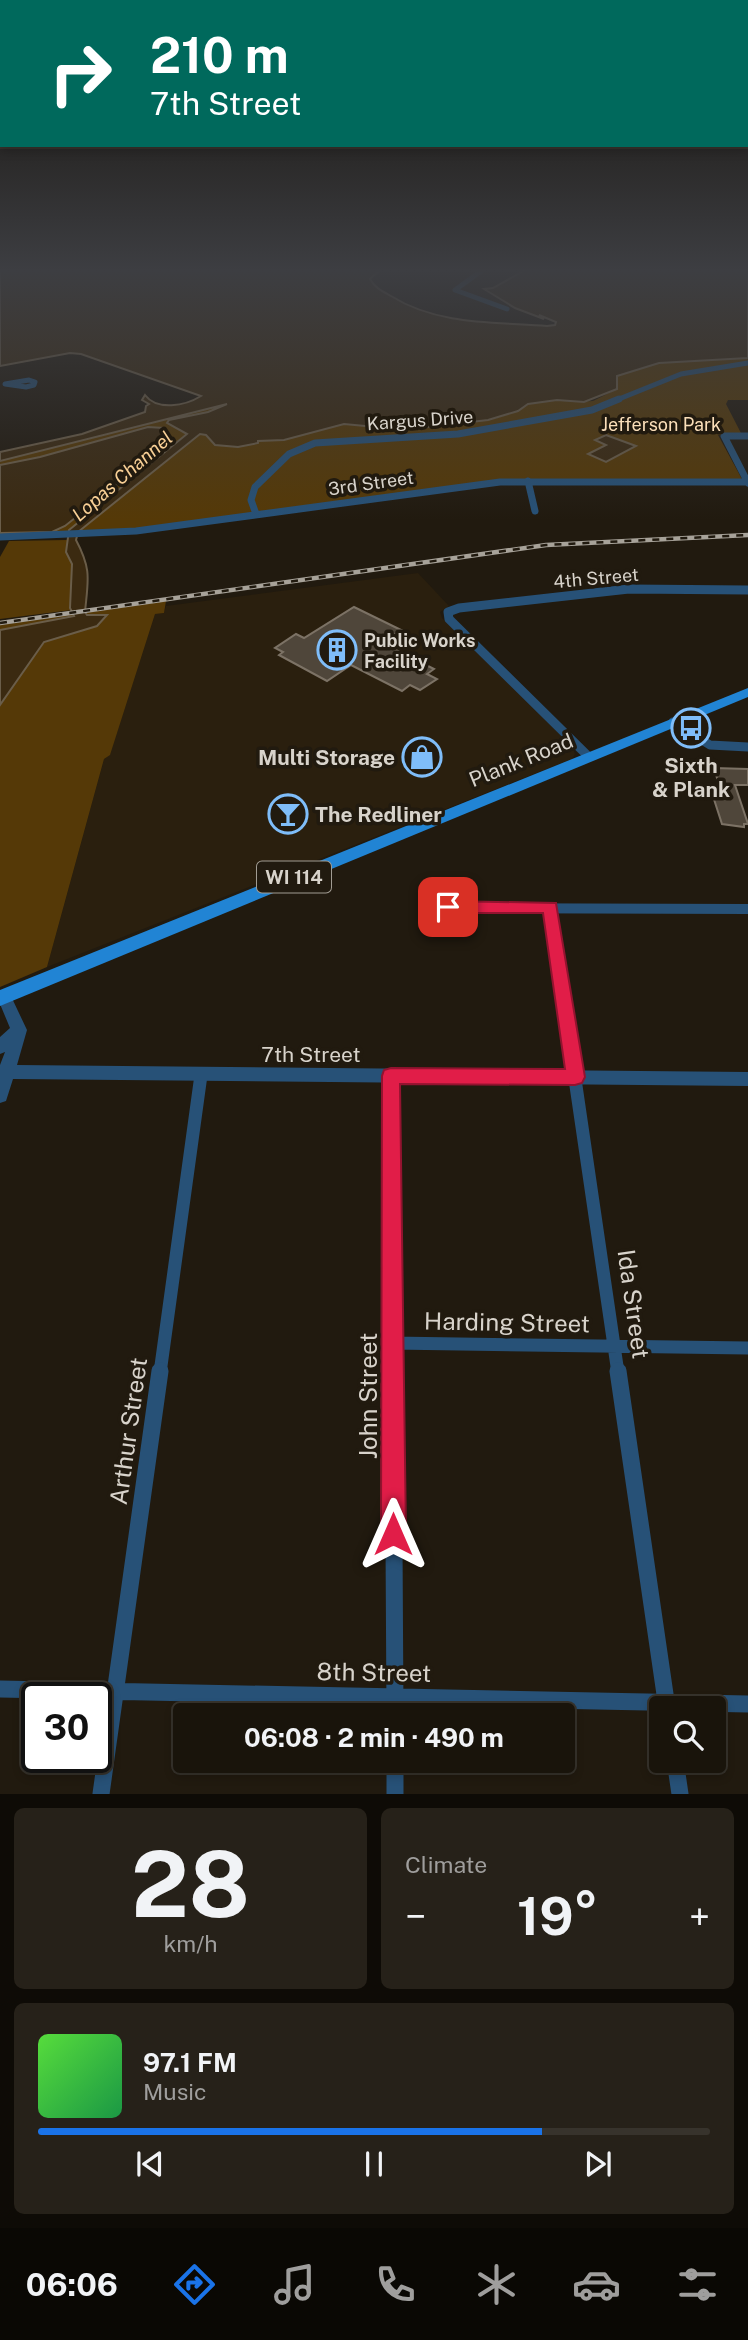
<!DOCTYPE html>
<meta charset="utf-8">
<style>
body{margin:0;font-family:"Public Sans",sans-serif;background:#262119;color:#f1f3f6;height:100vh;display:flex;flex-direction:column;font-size:26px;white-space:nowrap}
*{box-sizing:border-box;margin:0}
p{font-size:23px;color:#9f9e9d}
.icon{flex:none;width:38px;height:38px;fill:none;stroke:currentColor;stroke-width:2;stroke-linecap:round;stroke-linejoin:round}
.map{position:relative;height:1794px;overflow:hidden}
.side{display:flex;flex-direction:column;gap:14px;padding:14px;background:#0e0b06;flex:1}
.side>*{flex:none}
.banner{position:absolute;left:0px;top:0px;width:749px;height:147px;box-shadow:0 4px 10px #0003,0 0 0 2px #37332c;background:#00695c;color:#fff;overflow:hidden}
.fabs{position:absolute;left:649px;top:1696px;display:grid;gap:14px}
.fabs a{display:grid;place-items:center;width:77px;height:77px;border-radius:7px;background:#19140b;box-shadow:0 4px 10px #0003,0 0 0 2px #37332c;font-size:35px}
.speed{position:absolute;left:21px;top:1682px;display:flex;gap:14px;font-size:35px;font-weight:700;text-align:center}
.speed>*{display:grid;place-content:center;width:91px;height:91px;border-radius:50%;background:#19140b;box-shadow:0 4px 10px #0003,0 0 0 2px #37332c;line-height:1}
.speed .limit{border:4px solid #111;border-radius:10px;background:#fff;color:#111}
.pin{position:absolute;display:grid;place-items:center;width:60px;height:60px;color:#fff;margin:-30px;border-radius:14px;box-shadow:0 4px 10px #0006}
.me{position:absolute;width:77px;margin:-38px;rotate:0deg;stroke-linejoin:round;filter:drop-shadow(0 0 5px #0008)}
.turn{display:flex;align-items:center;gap:24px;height:147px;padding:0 35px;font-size:32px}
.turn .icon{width:91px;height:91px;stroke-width:2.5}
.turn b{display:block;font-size:49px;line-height:60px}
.big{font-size:52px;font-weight:700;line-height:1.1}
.side .tile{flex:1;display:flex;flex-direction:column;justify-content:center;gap:10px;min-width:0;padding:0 24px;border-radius:10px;background:#262119}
.side .dial{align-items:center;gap:0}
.dial b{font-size:91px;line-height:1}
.song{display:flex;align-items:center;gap:21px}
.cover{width:84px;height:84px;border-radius:10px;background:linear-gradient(135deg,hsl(110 70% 55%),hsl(140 70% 35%))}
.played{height:7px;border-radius:4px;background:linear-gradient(90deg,#1a73e8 75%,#37332c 75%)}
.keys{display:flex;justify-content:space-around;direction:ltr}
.heat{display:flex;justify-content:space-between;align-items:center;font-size:38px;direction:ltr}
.side .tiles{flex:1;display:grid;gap:14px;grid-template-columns:1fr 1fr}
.tile:last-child{grid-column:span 2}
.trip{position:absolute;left:173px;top:1703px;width:402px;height:70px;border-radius:7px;background:#19140b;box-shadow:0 4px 10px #0003,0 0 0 2px #37332c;font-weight:700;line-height:70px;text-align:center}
.tabs{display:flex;height:112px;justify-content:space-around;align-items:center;background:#0a0804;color:#9f9e9d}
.tabs .icon{width:49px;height:49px}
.tabs .active{color:#1a73e8}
.tabs b{font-size:32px;color:#f1f3f6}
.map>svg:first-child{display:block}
</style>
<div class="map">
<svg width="748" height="1794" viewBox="0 0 748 1794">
<rect width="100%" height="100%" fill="#211a0f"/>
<path fill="#2a1f0e" d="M418,573l31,33 -9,6 2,6 130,128 3,8 -3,5 -525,208 57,-208 6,-5 45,-140 9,-1 2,-7z"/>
<path fill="#553907" d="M748,358v42h-20l-2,4 16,31h-24l25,46 -230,-1 -375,50 -138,5v-74l227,-57 -18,7 48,30 27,-1 60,-16 32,3 28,-5 24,5 66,-8 24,-8 10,-7 29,-4 19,2 17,-1 24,-12v-13l42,-13z
M67,540l5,24 -2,44 2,2 -72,9v-62l9,-16z
M166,601l-2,12 -9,1 -45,141 -6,4 -57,208 -47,20v-362z"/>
<path fill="#3b2a11" stroke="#6a5d49" stroke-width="2" d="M0,269h381l-11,10c5,9 12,12 21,17 46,29 103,26 156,30l8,-1 1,-3 -17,-7 5,4 -29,-11 -31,-19 9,-1 34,-19h221v89l-89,5 -42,13v13l-33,13 -27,-2 -29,4 -10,7 -30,9 -60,7 -24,-5 -28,5 -32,-3 -60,16 -26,1v2l-20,4 -23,-2 -9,-10 -6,-1 -122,98 -2,8c16,30 12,40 9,72l2,3h20l-10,11 -53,16 -44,63v-75l74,-14 -4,-8 2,-44 -6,-12 3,-22 118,-96 -20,-11 2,-3 39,-8 19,-8 -227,57v-9l82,-18 63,-22 1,-6 3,-2 -7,-4 3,-5c12,16 40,11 56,1l-120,-42 -11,-1 -70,13z
M148,427l16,1 6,11 -5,7 -100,80 -13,6 -52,1v-68l40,-8z
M606,435l30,11 -30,16 -18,-8 18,-9 -11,-5z"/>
<path fill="#4f463a" stroke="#7c7265" stroke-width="2" d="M354,607l47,23 -19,13 52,26 -7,5 10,5 -17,11 -10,-5 -8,6 -51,-26 -24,16 -48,-26 4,-3 -8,-4 21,-14 8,4z
M714,768l34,1v16h-13l13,39h-4v3l-22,-3 -12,-37 10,1z
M292,800l14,21 -21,7 -14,-21z"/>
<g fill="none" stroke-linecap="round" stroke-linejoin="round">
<path stroke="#275177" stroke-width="5" d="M484,269l-29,21 52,19
M29,380l6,2 -1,3 -8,2 -21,-3z
M614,401l67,-27 67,-11"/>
<path stroke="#275177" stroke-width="7" d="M748,436h-24l24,47
M528,481l7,30
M256,514l-5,-14 4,-13 34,-33 26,-11 143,-9 134,-24 27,-11
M0,537l136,-6 364,-49h248"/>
<path stroke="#275177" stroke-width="9" d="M673,722l37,23 38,2
M588,756l-139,-137 -1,-7 11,-4 170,-19 119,1"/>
<path stroke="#275177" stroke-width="10" d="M550,907l19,133
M423,908l325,1"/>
<path stroke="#275177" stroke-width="13" d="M569,1038l49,335
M391,1076l2,297
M392,1343l356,5
M160,1373l41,-298"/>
<path stroke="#275177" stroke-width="17" d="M393,1371l2,344
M618,1371l49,337
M0,1689l748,15
M395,1760v34
M675,1760l5,34
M101,1794l59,-423"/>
<path fill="#275177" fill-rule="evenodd" d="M4,990l5,2 18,38 -10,35 731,7v14l-735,-7 -7,22 -6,2v-38l5,-13 -5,2v-17l10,-9 -10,-24v-13z"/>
<path fill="#2184d4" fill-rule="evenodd" d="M748,688v9l-748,309v-16z"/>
<g stroke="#a7a299" stroke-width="4.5">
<path id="rail" d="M0,623l546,-78 202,-10"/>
</g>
<use href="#rail" stroke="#211a0f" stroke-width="2.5" stroke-dasharray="7" stroke-linecap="butt"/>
</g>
<linearGradient id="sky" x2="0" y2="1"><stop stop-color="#120e08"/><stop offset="0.52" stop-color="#3d3e42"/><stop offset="1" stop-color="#3d3e42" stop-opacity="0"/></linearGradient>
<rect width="748" height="520" fill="url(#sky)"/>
<path fill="#e11d48" stroke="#92132f" stroke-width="2" d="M448,901l108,2 29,174 -3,6 -7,2 -175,-1 6,450 -4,8 -9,4 -9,-4 -3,-8 1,-458 2,-6 7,-2 174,1 -22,-156h-95l-8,-6z"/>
<defs>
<g id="building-ring" transform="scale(2.0125)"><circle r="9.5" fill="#211a0f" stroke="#7fbdf9" stroke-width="1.5"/><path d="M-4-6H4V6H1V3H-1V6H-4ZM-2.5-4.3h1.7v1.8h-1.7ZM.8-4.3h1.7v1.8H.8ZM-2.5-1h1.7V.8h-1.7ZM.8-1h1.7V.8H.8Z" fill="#7fbdf9"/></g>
<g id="bus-ring" transform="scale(2.0125)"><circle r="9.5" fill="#211a0f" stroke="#7fbdf9" stroke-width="1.5"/><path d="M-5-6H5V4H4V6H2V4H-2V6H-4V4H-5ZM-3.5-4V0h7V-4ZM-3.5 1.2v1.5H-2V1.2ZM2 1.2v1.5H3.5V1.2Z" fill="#7fbdf9"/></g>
<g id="shop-ring" transform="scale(2.0125)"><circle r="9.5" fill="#211a0f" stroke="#7fbdf9" stroke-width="1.5"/><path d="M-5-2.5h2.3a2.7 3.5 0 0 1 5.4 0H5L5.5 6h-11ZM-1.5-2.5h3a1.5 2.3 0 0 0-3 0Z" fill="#7fbdf9"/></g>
<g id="bar-ring" transform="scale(2.0125)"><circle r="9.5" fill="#211a0f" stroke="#7fbdf9" stroke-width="1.5"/><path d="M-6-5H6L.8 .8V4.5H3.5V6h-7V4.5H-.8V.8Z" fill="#7fbdf9"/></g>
</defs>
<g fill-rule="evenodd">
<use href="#building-ring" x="337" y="650"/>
<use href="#bus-ring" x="691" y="728"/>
<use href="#shop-ring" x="422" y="757"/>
<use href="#bar-ring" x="288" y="814"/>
</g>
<g text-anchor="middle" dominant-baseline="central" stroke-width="7" stroke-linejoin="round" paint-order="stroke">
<g font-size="18" fill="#d8d3cb" stroke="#211a0f">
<text transform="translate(420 420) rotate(-4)">Kargus Drive</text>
<text transform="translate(371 483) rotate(-8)">3rd Street</text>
<text transform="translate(596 578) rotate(-5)">4th Street</text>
</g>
<g font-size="18" fill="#fbdfba" stroke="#211a0f">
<text x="661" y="424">Jefferson Park</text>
</g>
<g font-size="18" font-weight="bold" fill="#d8d3cb" stroke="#211a0f" text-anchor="start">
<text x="364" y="640">Public Works<tspan x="364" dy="21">Facility</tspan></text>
</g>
<g font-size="19" font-style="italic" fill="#f8cf95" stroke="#211a0f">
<text transform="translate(122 476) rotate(-41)">Lopas Channel</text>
</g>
<rect fill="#211a0f" stroke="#a19c93" stroke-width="2" x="257" y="861.5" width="74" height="31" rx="5"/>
<g font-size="19" font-weight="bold" fill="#d8d3cb">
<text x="294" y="877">WI 114</text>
</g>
<g font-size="21" font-weight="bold" fill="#d8d3cb" stroke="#211a0f" text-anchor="end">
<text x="395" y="757">Multi Storage</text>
<text x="691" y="765" text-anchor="middle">Sixth<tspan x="691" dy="24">&amp; Plank</tspan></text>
<text x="315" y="814" text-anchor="start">The Redliner</text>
</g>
<g font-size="21" fill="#d8d3cb" stroke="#211a0f">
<text transform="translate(521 760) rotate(-22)">Plank Road</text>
<text x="311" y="1054">7th Street</text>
</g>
<g font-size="24" fill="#d8d3cb" stroke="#211a0f">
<text transform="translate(634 1304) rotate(82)">Ida Street</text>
<text transform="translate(507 1322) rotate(1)">Harding Street</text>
<text transform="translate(368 1396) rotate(-90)">John Street</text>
<text transform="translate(128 1431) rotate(-82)">Arthur Street</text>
<text transform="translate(374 1672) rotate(1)">8th Street</text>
</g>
</g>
</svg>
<div class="fabs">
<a><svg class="icon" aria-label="search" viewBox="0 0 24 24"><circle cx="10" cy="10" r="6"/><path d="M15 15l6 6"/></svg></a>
</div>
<div class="speed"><div class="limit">30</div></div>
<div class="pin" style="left:448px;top:907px;background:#d93025"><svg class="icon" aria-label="arrive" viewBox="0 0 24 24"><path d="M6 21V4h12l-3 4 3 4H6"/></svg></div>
<svg class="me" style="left:393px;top:1534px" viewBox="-20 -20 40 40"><path d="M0-17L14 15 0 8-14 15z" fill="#e11d48" stroke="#fff" stroke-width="4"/></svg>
<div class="trip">06:08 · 2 min · 490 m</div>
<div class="banner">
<div class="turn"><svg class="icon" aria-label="right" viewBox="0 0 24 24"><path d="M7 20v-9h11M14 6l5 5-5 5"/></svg><div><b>210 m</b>7th Street</div></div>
</div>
</div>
<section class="side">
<div class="tiles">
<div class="tile dial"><b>28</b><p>km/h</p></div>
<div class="tile"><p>Climate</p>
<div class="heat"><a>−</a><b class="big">19°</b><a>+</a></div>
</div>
<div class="tile">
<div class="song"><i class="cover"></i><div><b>97.1 FM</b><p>Music</p></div></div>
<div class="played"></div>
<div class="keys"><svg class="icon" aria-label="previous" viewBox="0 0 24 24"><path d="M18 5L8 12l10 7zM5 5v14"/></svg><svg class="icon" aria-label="pause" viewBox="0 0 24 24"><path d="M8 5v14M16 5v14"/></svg><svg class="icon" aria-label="next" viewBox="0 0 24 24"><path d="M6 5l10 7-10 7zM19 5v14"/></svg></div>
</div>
</div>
</section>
<nav class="tabs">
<b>06:06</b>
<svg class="icon active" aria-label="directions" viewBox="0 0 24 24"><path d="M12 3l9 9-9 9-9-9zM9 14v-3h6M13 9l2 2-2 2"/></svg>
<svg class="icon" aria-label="music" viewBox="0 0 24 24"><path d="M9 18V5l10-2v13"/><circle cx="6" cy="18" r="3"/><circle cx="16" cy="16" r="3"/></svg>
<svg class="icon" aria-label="phone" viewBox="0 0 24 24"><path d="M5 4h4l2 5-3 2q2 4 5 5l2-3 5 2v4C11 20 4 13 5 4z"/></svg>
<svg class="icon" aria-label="climate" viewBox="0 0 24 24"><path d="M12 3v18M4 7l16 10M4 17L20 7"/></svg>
<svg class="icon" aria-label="car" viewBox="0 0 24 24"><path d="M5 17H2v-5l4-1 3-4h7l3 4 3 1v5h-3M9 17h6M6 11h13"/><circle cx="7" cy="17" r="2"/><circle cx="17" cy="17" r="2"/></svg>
<svg class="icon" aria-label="filters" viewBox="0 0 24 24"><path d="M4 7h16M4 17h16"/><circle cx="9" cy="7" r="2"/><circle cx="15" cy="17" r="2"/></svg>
</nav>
